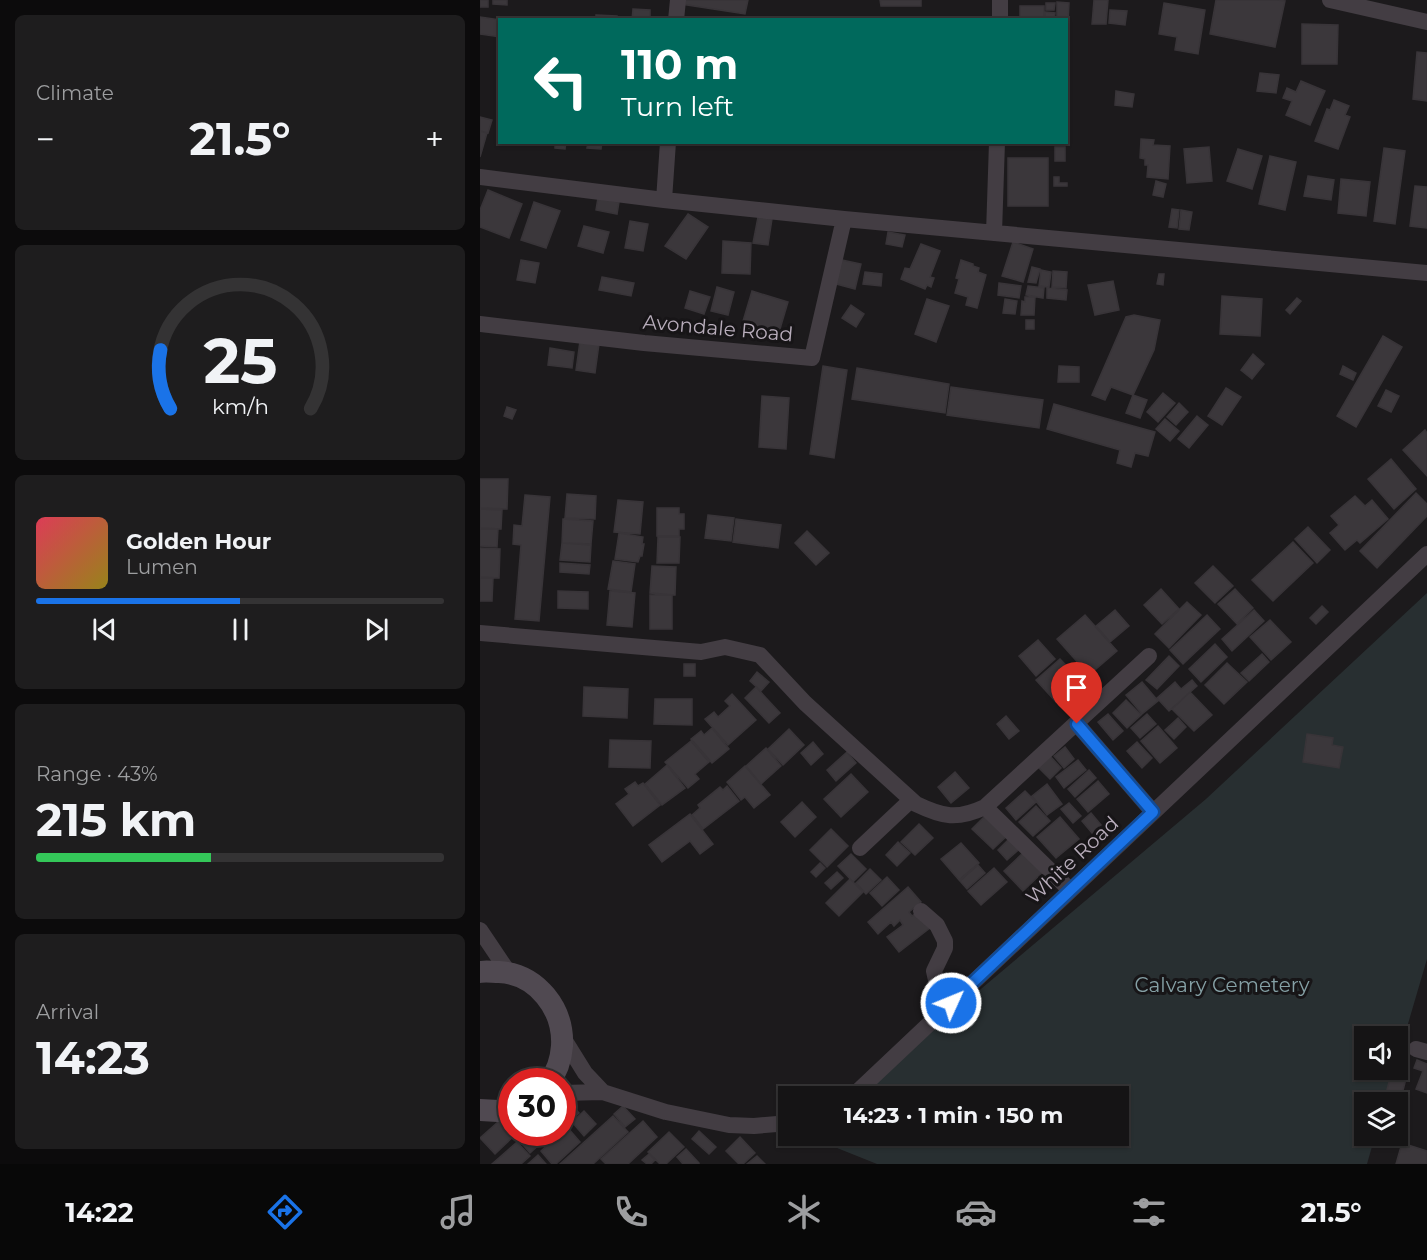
<!DOCTYPE html>
<meta charset="utf-8">
<style>
body{margin:0;font-family:Montserrat,sans-serif;background:#1e1d1e;color:#f1f3f6;height:100vh;display:flex;flex-direction:column;font-size:22px;white-space:nowrap}
*{box-sizing:border-box;margin:0}
p{font-size:20px;color:#9d9ea0}
.icon{flex:none;width:33px;height:33px;fill:none;stroke:currentColor;stroke-width:2;stroke-linecap:round;stroke-linejoin:round}
.map{position:relative;flex:1;overflow:hidden}
.drawer{display:flex;flex-direction:column;gap:15px;padding:15px;background:#0c0b0c;width:480px}
.drawer>*{flex:none}
.hud{position:absolute;left:18px;top:18px;width:570px;height:126px;border-radius:0px;box-shadow:0 2px 4px #0004,0 0 0 2px #343334;background:#00695c;color:#fff;overflow:hidden}
.buttons{position:absolute;left:874px;top:1026px;display:grid;gap:12px}
.buttons a{display:grid;place-items:center;width:54px;height:54px;border-radius:0px;background:#151415;box-shadow:0 2px 4px #0004,0 0 0 2px #343334;font-size:30px}
.speed{position:absolute;left:18px;top:1068px;display:flex;gap:12px;font-size:30px;font-weight:700;text-align:center}
.speed>*{display:grid;place-content:center;width:78px;height:78px;border-radius:50%;background:#151415;box-shadow:0 2px 4px #0004,0 0 0 2px #343334;line-height:1}
.speed .limit{border:9px solid #d22;background:#fff;color:#111}
.pin{position:absolute;display:grid;place-items:center;width:51px;height:51px;color:#fff;margin:-62px -26px;border-radius:50% 50% 50% 0;rotate:-45deg;box-shadow:0 0 6px #0007}
.pin .icon{rotate:45deg}
.me{position:absolute;width:66px;margin:-33px;rotate:46deg;stroke-linejoin:round;filter:drop-shadow(0 0 4px #0008)}
.turn{display:flex;align-items:center;gap:21px;height:126px;padding:0 24px;font-size:27px}
.turn .icon{width:78px;height:78px;stroke-width:2.5}
.turn b{display:block;font-size:42px;line-height:51px}
.big{font-size:45px;font-weight:700;line-height:1.1}
.drawer .card{flex:1;display:flex;flex-direction:column;justify-content:center;gap:9px;min-width:0;padding:0 21px;border-radius:9px;background:#1e1d1e}
.drawer .dial{align-items:center;gap:0}
.dial svg{height:156px;overflow:visible;fill:none;stroke:#343334;stroke-width:7;stroke-linecap:round;text-anchor:middle}
.dial text{fill:#f1f3f6;stroke:none}
.song{display:flex;align-items:center;gap:18px}
.cover{width:72px;height:72px;border-radius:9px;background:linear-gradient(135deg,hsl(350 70% 55%),hsl(50 70% 35%))}
.played{height:6px;border-radius:3px;background:linear-gradient(90deg,#1a73e8 50%,#343334 50%)}
.keys{display:flex;justify-content:space-around;direction:ltr}
.heat{display:flex;justify-content:space-between;align-items:center;font-size:33px;direction:ltr}
.charge{height:9px;border-radius:4px;background:linear-gradient(90deg,#34c759 43%,#343334 0)}
.trip{position:absolute;left:298px;top:1086px;width:351px;height:60px;border-radius:0px;background:#151415;box-shadow:0 2px 4px #0004,0 0 0 2px #343334;font-weight:700;line-height:60px;text-align:center}
.dock{display:flex;height:96px;justify-content:space-around;align-items:center;background:#080808;color:#9d9ea0}
.dock .icon{width:42px;height:42px}
.dock .on{color:#1a73e8}
.dock b{font-size:27px;color:#f1f3f6}
main{display:flex;flex:1;min-height:0}
.map>svg:first-child{display:block}
</style>
<main>
<section class="drawer">
<div class="card"><p>Climate</p>
<div class="heat"><a>−</a><b class="big">21.5°</b><a>+</a></div>
</div>
<div class="card dial"><svg viewBox="0 0 100 80">
<path d="M14 69A42 42 0 1 1 86 69"/>
<path d="M14 69A42 42 0 0 1 9 39" stroke="#1a73e8"/>
<text x="50" y="56" font-size="32" font-weight="700">25</text>
<text x="50" y="72" font-size="11">km/h</text>
</svg></div>
<div class="card">
<div class="song"><i class="cover"></i><div><b>Golden Hour</b><p>Lumen</p></div></div>
<div class="played"></div>
<div class="keys"><svg class="icon" aria-label="previous" viewBox="0 0 24 24"><path d="M18 5L8 12l10 7zM5 5v14"/></svg><svg class="icon" aria-label="pause" viewBox="0 0 24 24"><path d="M8 5v14M16 5v14"/></svg><svg class="icon" aria-label="next" viewBox="0 0 24 24"><path d="M6 5l10 7-10 7zM19 5v14"/></svg></div>
</div>
<div class="card"><p>Range · 43%</p><b class="big">215 km</b><div class="charge"></div></div>
<div class="card"><p>Arrival</p><b class="big">14:23</b></div>
</section>
<div class="map">
<svg width="947" height="1164" viewBox="0 0 947 1164">
<rect width="100%" height="100%" fill="#1c1a1c"/>
<path fill="#282f31" d="M947,593v366l-29,99v-22h-33v34h30l-10,32h-20v34h10l-8,28h-490l-70,-28h312v-40h-265l352,-297z"/>
<path fill="#3b373b" stroke="#383438" stroke-width="1.5" d="M0,0h8v7h-8z
M13,0h14v5l-14,-1z
M201,0h67l-3,14 -64,-10z
M400,0h41v6h-40z
M614,0h14l-2,24h-14z
M736,0h61l8,1 -10,46 -65,-13z
M577,2l12,1 -1,21h-2v-4h-9z
M566,3h9l-1,7h-8z
M684,3l41,7 -7,44 -23,-4 2,-13 -18,-3z
M540,6h24v12l-24,-1z
M153,9l17,1v10h-18z
M630,10l17,1 -2,14 -16,-2z
M565,12l10,1 -1,7h-9z
M116,15l21,1v4h-21z
M0,17l20,3v17l-20,-3z
M822,24l36,1 -1,39h-35z
M937,52l10,1v48l-14,-2z
M780,73l19,2 -3,18 -19,-2z
M821,81l24,10 -15,34 -24,-10 6,-14 -9,-3 4,-10 9,4z
M636,91l18,3 -2,13 -17,-2z
M854,100l15,6 -4,9 5,2 -12,32 -23,-8 12,-32 3,1z
M0,117l12,3 -4,13 -8,-2z
M0,131l7,2 -7,24z
M661,139l13,1 -1,5 17,1 -2,33 -21,-2 1,-12h-3v-6l-5,-1z
M75,142h11l-1,7 -10,-1z
M108,142h14l-1,7 -14,-1z
M575,147h10v14h-10z
M729,147l3,34 -25,2 -3,-34z
M904,148l21,3 -10,73 -21,-3z
M758,149l24,7 -10,33 -25,-8z
M790,156l26,6 -11,48 -26,-6z
M528,158h40v48h-40z
M828,176l26,4 -3,20 -27,-4z
M574,177h5v6h8v3h-13z
M861,179l29,3 -4,34 -28,-3z
M676,181l10,3 -3,13 -10,-2z
M935,186l12,1v41l-17,-2z
M8,190l34,14 -13,34 -29,-11v-17z
M118,198l21,4 -2,12 -21,-4z
M54,202l26,9 -14,37 -25,-8z
M692,209l7,1 -2,18 -8,-1z
M701,210l11,2 -3,18 -10,-1z
M208,214l20,13 -22,32 -21,-13z
M278,217l14,2 -4,26 -15,-2z
M150,221l18,3 -5,27 -18,-3z
M104,226l25,6 -6,21 -25,-7z
M408,232l17,3 -3,12 -16,-3z
M243,241l28,2 -1,31 -28,-1z
M533,242l20,7 -10,33 -21,-6z
M441,244l19,7 -10,26 4,1 -3,9 -4,-2 -2,4 -24,-10 4,-11 5,1z
M41,260l18,3 -4,20 -18,-3z
M362,260l19,4 -6,25 -19,-5z
M481,260l12,4v2l6,2 -1,4 8,3 -9,33 -11,-3 2,-8 -13,-4 4,-14 -3,-1z
M552,267l8,2 -4,14 -8,-1z
M561,270l10,2 -2,15 -10,-1z
M573,271l14,1 -1,16 -14,-1z
M385,272l17,2 -1,12 -18,-2z
M679,274h5l-1,11 -6,-1z
M122,277l32,6 -3,13 -32,-6z
M633,281l6,29 -24,5 -7,-30z
M519,283l22,3 -2,12 -21,-3z
M548,286l16,2 -1,10 -17,-3z
M237,287l17,5 -6,23 -17,-4z
M567,288l20,2 -1,10 -19,-2z
M210,291l20,6 -6,17 -19,-6z
M272,291l36,11 -11,37 -36,-11z
M742,296l40,3 -2,37 -40,-2z
M545,297h10l-1,18h-13l1,-14 3,1z
M817,298l4,3 -11,13 -4,-4z
M447,299l22,7 -13,36 -21,-8z
M525,299l12,2 -2,13 -12,-1z
M371,305l13,9 -8,13 -14,-9z
M654,315l26,5 -6,30 -21,45 -22,-8 -6,13 -13,-5 34,-78z
M546,320h8v9h-8z
M903,336l19,11 -46,80 -19,-11z
M100,341l19,3 -4,29 -19,-3z
M70,348l24,4 -2,16 -24,-3z
M773,354l11,10 -12,15 -11,-9z
M343,366l24,4 -13,88 -24,-4z
M579,366l20,1v15h-21z
M863,366l13,7 -3,7 -13,-6z
M377,368l92,16 -4,29 -93,-14z
M471,387l92,13 -4,28 -92,-13z
M746,388l15,9 -19,28 -14,-9z
M906,390l13,6 -8,16 -13,-6z
M683,393l12,10 -17,19 -11,-10z
M653,395l14,5 -7,18 -14,-5z
M282,396l27,2 -3,51 -27,-2z
M699,403l9,9 -12,13 -9,-8z
M574,404l101,28 -7,24 -13,-3 -4,14 -14,-4 3,-13 -73,-21z
M27,407l9,3 -4,9 -8,-3z
M717,416l11,9 -19,23 -11,-9z
M685,419l14,12 -9,10 -14,-12z
M945,430l2,3v43l-24,-26z
M911,459l25,30 -22,20 -26,-30z
M0,479h28l-1,30 -27,-1z
M936,493l11,11v12l-50,52 -17,-17z
M87,494l29,2 -1,23 -30,-1z
M45,495l25,2 -11,124 -24,-2 6,-74 -8,-1 1,-19 8,1z
M875,496l10,10 7,-6 16,19 -28,24 -3,-3 -12,10 -15,-17 9,-8 -8,-9z
M138,500l25,2 -3,32 -26,-2z
M177,508h22v6h5v15h-5v7h-22z
M0,509l22,1 -1,19 -21,-1z
M228,515l26,3 -3,23 -26,-3z
M83,519l30,2 -2,23 -29,-1z
M256,519l45,6 -3,23 -45,-6z
M828,527l22,23 -13,13 -22,-24z
M0,529h18l-1,18 -17,-1z
M327,531l22,22 -13,12 -21,-22z
M139,533l24,4 -1,7h2l-2,12h-2l-2,6 -23,-3z
M178,537h22l-1,26h-22z
M813,542l20,21 -40,38 -21,-21z
M82,543l29,2 -1,17 -30,-2z
M0,548l20,1 -1,29 -19,-1z
M133,561l22,3 -4,28 -23,-3z
M80,563l30,2 -1,9 -29,-2z
M172,566l24,1 -1,28 -25,-2z
M733,566l20,20 -18,17 -20,-20z
M0,578h13l-1,23h-12z
M681,589l18,20 -17,15 -18,-19z
M755,589l18,19 -16,16 -19,-20z
M78,591l30,1v17l-30,-1z
M130,591l25,2 -3,34 -25,-2z
M170,595h22v34h-22z
M707,602l14,13 -32,33 -14,-14z
M842,606l6,6 -12,12 -6,-6z
M635,610l14,16 -19,16 -14,-16z
M774,610l10,11 -32,30 -10,-12z
M605,615l32,36 -28,24 -32,-36z
M727,615l13,14 -37,35 -13,-14z
M790,620l21,22 -20,18 -21,-23z
M558,640l17,19 -19,17 -17,-20z
M735,644l12,13 -26,25 -12,-13z
M782,654l7,8 -20,19 -8,-8z
M689,656l10,10 -22,23 -11,-9z
M580,659l20,21 -24,22 -20,-22z
M747,663l20,19 -23,22 -19,-19z
M204,664h11v12h-11z
M277,672l12,10 -8,9 -11,-10z
M712,680l5,6 -28,25 -12,-13 18,-16 6,7z
M662,682l16,19 -16,13 -16,-19z
M104,687l44,2 -1,29 -44,-2z
M276,687l24,26 -11,10 -24,-25z
M710,692l22,23 -18,16 -22,-22z
M252,694l24,26 -28,25 -23,-26 9,-7 4,5 12,-11 -5,-5z
M175,699h37v26l-38,-1z
M646,700l15,15 -14,13 -14,-15z
M628,714l15,17 -10,9 -15,-18z
M667,714l9,10 -16,14 -9,-10z
M526,716l13,15 -10,8 -12,-15z
M698,718l8,9 -12,12 -9,-9z
M678,726l19,22 -17,15 -19,-22z
M232,728l17,21 -17,14 -21,-24 10,-8 3,4z
M309,729l15,16 -21,20 -15,-16z
M827,734l26,4 -1,7 11,2 -4,21 -36,-6z
M130,740l41,1 -1,27 -41,-1z
M211,741l18,21 -14,12 4,5 -11,9 -23,-26z
M333,742l10,12 -12,11 -10,-12z
M657,742l15,16 -10,10 -15,-17z
M585,747l9,12 -10,9 -10,-12z
M286,748l15,18 -20,18 -15,-18z
M367,752l9,11 -20,18 -9,-11z
M570,756l11,12 -11,11 -12,-12z
M598,760l8,10 -22,18 -8,-11z
M187,765l18,23 -23,17 -17,-21z
M265,766l25,29 -16,13 -9,-11 -4,3 -14,-18z
M609,770l7,8 -21,19 -7,-8z
M475,772l14,16 -18,15 -13,-16z
M371,774l17,18 -27,25 -17,-18z
M618,781l11,13 -21,18 -11,-13z
M155,782l3,4 5,-3 17,22 -27,21 -17,-22 13,-10 -4,-5z
M567,784l15,20 -15,11 -15,-19z
M247,786l12,15 -36,28 -11,-14 8,-7 -2,-3 22,-18 3,3z
M545,791l11,11 -20,18 -10,-12z
M322,802l14,15 -21,20 -14,-15z
M589,803l12,13 -8,7 -12,-14z
M556,806l14,15 -17,15 -14,-14z
M509,812l21,21 -17,16 -21,-20z
M611,813l10,12 -9,8 -10,-12z
M210,814l23,30 -13,10 -10,-13 -28,21 -13,-17z
M580,817l19,22 -23,19 -19,-21z
M439,824l14,14 -18,17 -14,-13z
M351,829l17,17 -21,21 -17,-17z
M533,835l10,11 -16,14 -9,-10z
M418,842l12,11 -13,13 -11,-11z
M481,843l18,20 -20,17 -18,-21z
M545,851l19,20 -21,20 -19,-20z
M371,854l15,15 -13,13 -15,-16z
M340,863l5,5 -9,9 -5,-5z
M498,865l7,8 -18,16 -7,-8z
M514,868l13,14 -26,23 -13,-14z
M390,869l11,11 -15,14 -10,-11z
M357,872l6,6 -12,11 -6,-6z
M407,877l12,13 -17,16 -12,-13z
M370,879l13,13 -24,24 -13,-13z
M428,887l13,15 -12,10 3,4 5,-3 13,15 -31,24 -12,-15 16,-12 -3,-5 -6,6 -3,-4 -13,12 -10,-12z
M937,1060l10,4v29l-11,-4 7,-18 -9,-3z
M918,1069l10,2 -6,23 -15,-4 5,-20z
M92,1105l7,8 -17,15v-14z
M143,1106l12,13 -10,8 -11,-13z
M104,1111l12,13 -12,12 -12,-14z
M32,1113v19h6l-23,22 -15,-16 26,-23z
M133,1116l15,16 -35,32h-33z
M163,1121l14,16 -29,27h-22l-5,-5z
M87,1127l13,15 -24,22h-4l-11,-13z
M219,1131l17,16 -7,7 -17,-15z
M45,1132h5l10,12 -10,9 -12,-14z
M55,1132h19l-10,10z
M189,1132l15,15 -18,17h-6l-12,-12z
M260,1137l15,16 -12,11h-4l-13,-13z
M37,1142l13,14 -9,8h-29z
M922,1143l25,8v13h-31z
M206,1149l13,14v1h-16l-6,-7z
M169,1154l6,6 -4,4h-4l-5,-4z
M58,1155l8,9h-18z
M277,1156l8,8h-18z"/>
<g fill="none" stroke-linecap="round" stroke-linejoin="round">
<path stroke="#433d43" stroke-width="16" d="M850,0l97,22
M196,20l2,-20
M520,20v-20
M0,177l184,23 180,19 583,54
M184,200l4,-58
M514,233l3,-91
M0,324l164,19 168,15 32,-139
M0,633l221,19 24,-5 35,8 45,48 111,101c27,13 41,16 69,3l164,-151
M597,724l76,88
M505,807l85,83
M380,848l51,-48
M441,911l16,14 8,16v7l-11,23 2,9 15,23
M0,930l29,43
M82,1036l23,37 18,19
M936,1049l11,3
M82,1093l41,-1 63,20 63,13 25,1 35,-3
M371,1096l7,-5 569,-537"/>
<path stroke="#504951" stroke-width="22" d="M0,972c6,-1 12,0 19,0 38,2 65,37 63,74 -1,13 -5,26 -13,36
M0,1110l18,1 14,-3"/>
</g>
<g fill="none" stroke-linecap="round" stroke-linejoin="round">
<g stroke="#114b97" stroke-width="15">
<path id="route" d="M471,1003l202,-191 -76,-88"/>
</g>
<use href="#route" stroke="#1a73e8" stroke-width="10"/>
</g>
<g text-anchor="middle" dominant-baseline="central" stroke-width="6" stroke-linejoin="round" paint-order="stroke">
<g font-size="20" fill="#b8adbb" stroke="#171517">
<text transform="translate(238 328) rotate(5)">Avondale Road</text>
<text transform="translate(592 860) rotate(-43)">White Road</text>
</g>
<g font-size="20" fill="#85a0a5" stroke="#171517">
<text x="742" y="985">Calvary Cemetery</text>
</g>
</g>
</svg>
<div class="buttons">
<a><svg class="icon" aria-label="sound" viewBox="0 0 24 24"><path d="M4 9h4l5-4v14l-5-4H4zM17 9q2 3 0 6"/></svg></a>
<a><svg class="icon" aria-label="layers" viewBox="0 0 24 24"><path d="M12 4l9 5-9 5-9-5zM3 14l9 5 9-5"/></svg></a>
</div>
<div class="speed"><div class="limit">30</div></div>
<div class="pin" style="left:597px;top:724px;background:#d93025"><svg class="icon" aria-label="arrive" viewBox="0 0 24 24"><path d="M6 21V4h12l-3 4 3 4H6"/></svg></div>
<svg class="me" style="left:471px;top:1003px" viewBox="-20 -20 40 40"><circle r="17" fill="#1a73e8" stroke="#fff" stroke-width="3"/><path d="M0-11L8 9 0 5-8 9z" fill="#fff"/></svg>
<div class="trip">14:23 · 1 min · 150 m</div>
<div class="hud">
<div class="turn"><svg class="icon" aria-label="left" viewBox="0 0 24 24"><path d="M17 20v-9H6M10 6l-5 5 5 5"/></svg><div><b>110 m</b>Turn left</div></div>
</div>
</div>
</main>
<nav class="dock">
<b>14:22</b>
<svg class="icon on" aria-label="directions" viewBox="0 0 24 24"><path d="M12 3l9 9-9 9-9-9zM9 14v-3h6M13 9l2 2-2 2"/></svg>
<svg class="icon" aria-label="music" viewBox="0 0 24 24"><path d="M9 18V5l10-2v13"/><circle cx="6" cy="18" r="3"/><circle cx="16" cy="16" r="3"/></svg>
<svg class="icon" aria-label="phone" viewBox="0 0 24 24"><path d="M5 4h4l2 5-3 2q2 4 5 5l2-3 5 2v4C11 20 4 13 5 4z"/></svg>
<svg class="icon" aria-label="climate" viewBox="0 0 24 24"><path d="M12 3v18M4 7l16 10M4 17L20 7"/></svg>
<svg class="icon" aria-label="car" viewBox="0 0 24 24"><path d="M5 17H2v-5l4-1 3-4h7l3 4 3 1v5h-3M9 17h6M6 11h13"/><circle cx="7" cy="17" r="2"/><circle cx="17" cy="17" r="2"/></svg>
<svg class="icon" aria-label="filters" viewBox="0 0 24 24"><path d="M4 7h16M4 17h16"/><circle cx="9" cy="7" r="2"/><circle cx="15" cy="17" r="2"/></svg>
<b>21.5°</b>
</nav>
